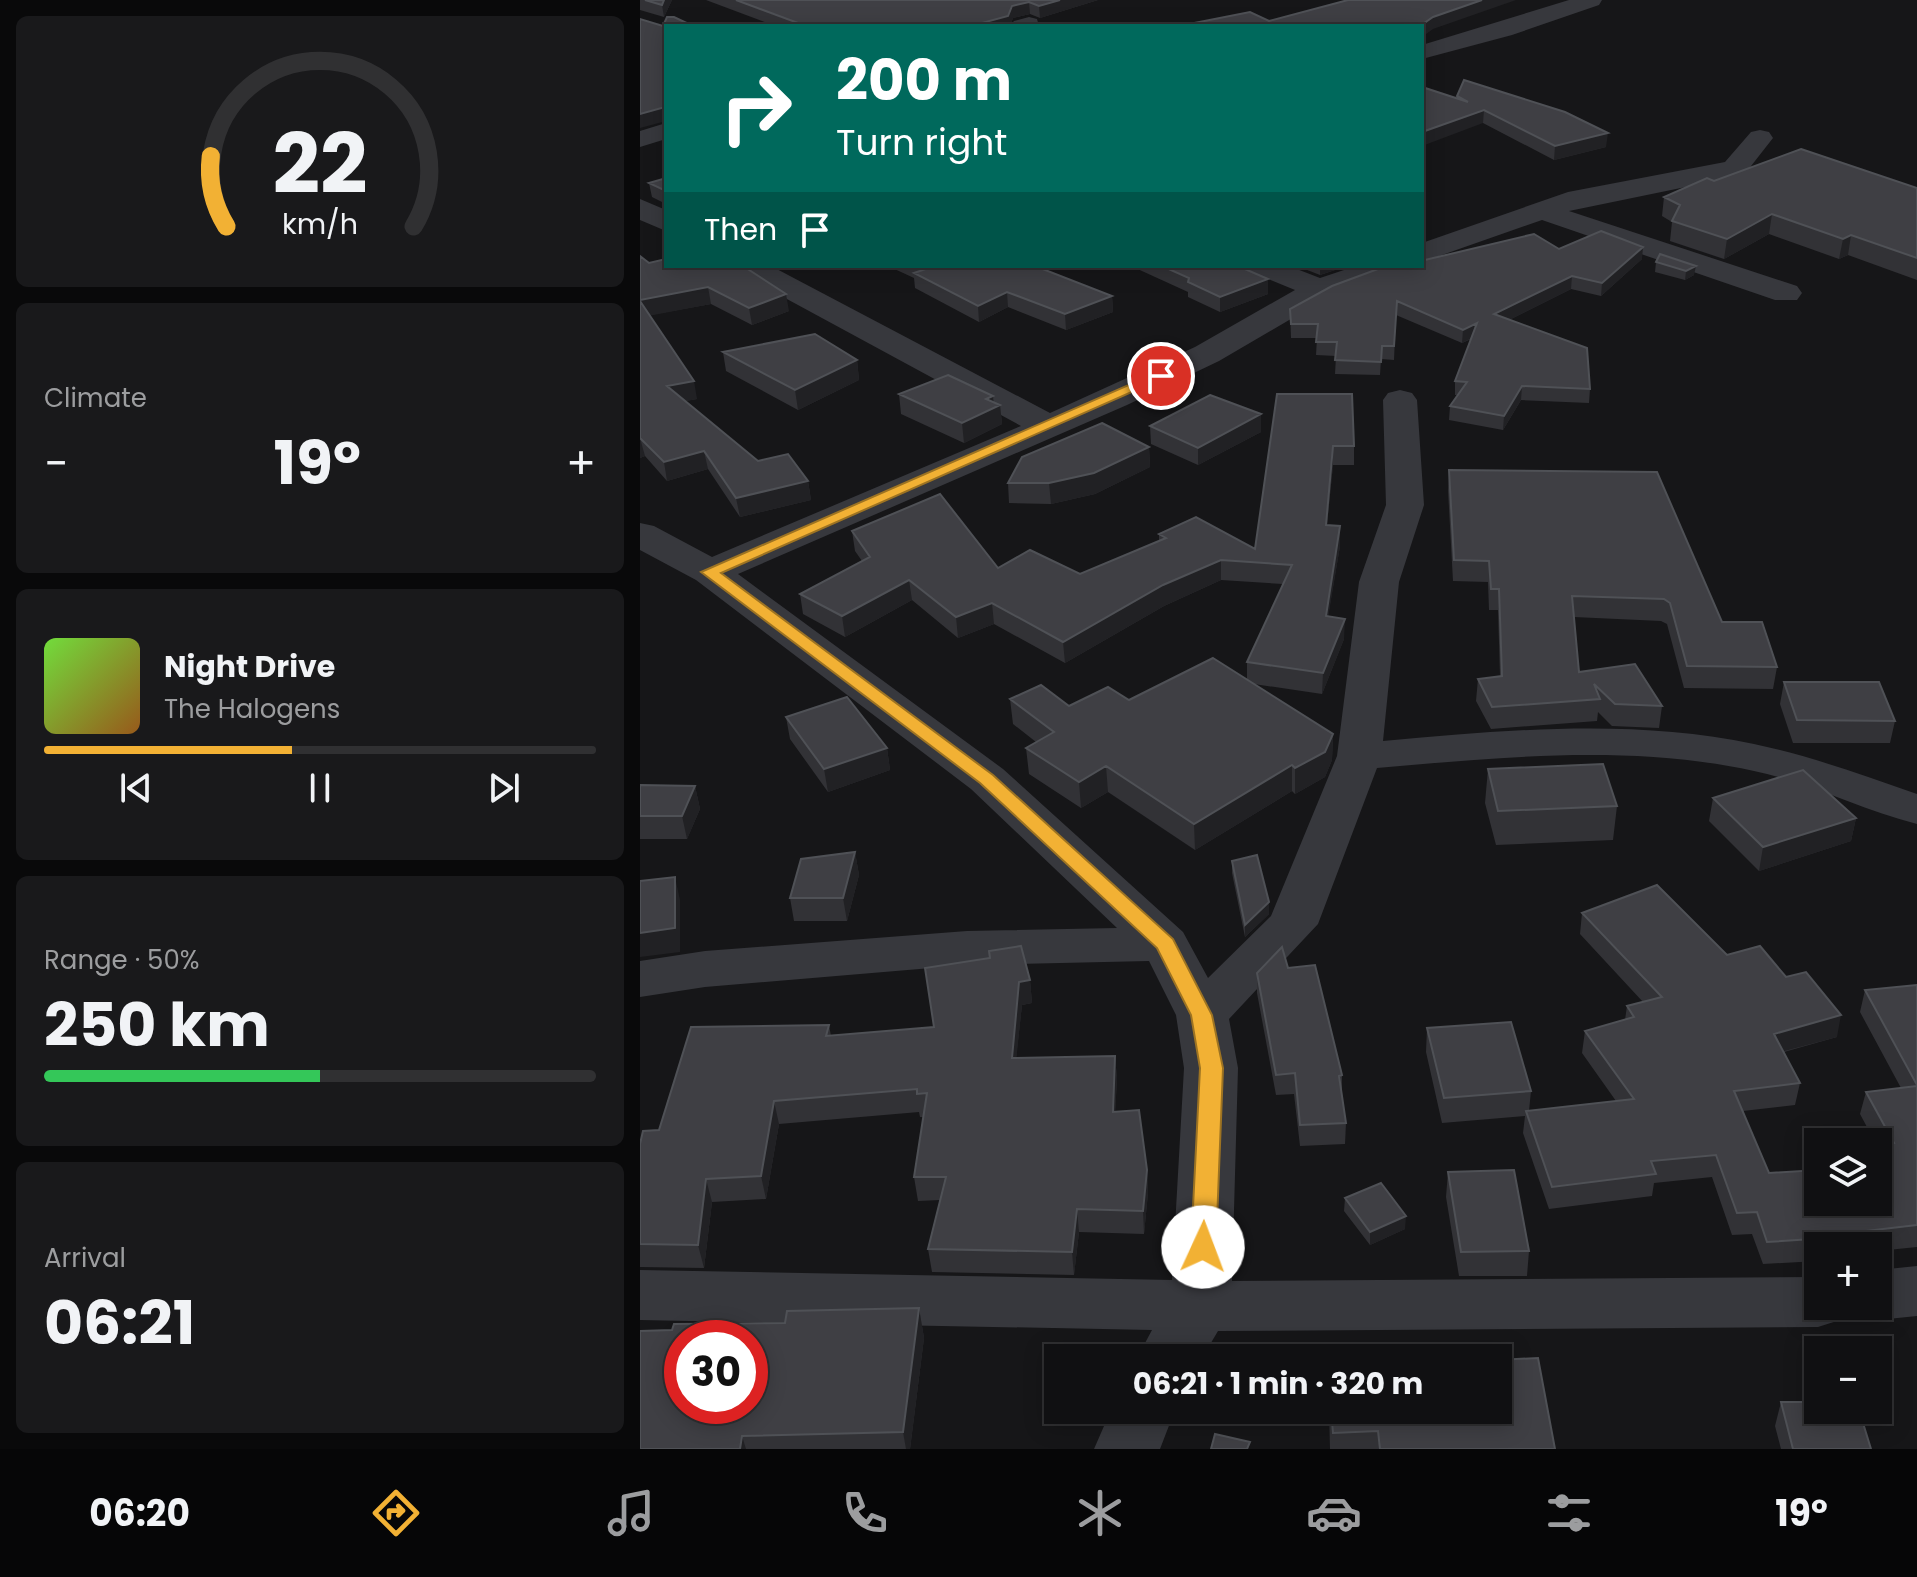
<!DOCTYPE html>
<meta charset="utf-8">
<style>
body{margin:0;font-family:Poppins,sans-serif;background:#19191b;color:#f1f3f6;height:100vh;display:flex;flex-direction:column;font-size:30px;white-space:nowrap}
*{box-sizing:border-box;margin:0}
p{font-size:26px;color:#9c9d9f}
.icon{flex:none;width:44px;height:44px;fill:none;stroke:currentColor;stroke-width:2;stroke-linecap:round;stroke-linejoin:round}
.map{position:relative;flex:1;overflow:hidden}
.drawer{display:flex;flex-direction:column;gap:16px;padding:16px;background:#09090a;width:640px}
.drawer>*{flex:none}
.guide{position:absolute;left:24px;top:24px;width:760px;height:244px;border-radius:0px;box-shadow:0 4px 20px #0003,0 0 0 2px #303032;background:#00695c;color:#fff;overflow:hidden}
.tools{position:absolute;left:1164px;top:1128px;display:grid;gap:16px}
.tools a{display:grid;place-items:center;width:88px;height:88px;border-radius:0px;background:#101012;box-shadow:0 4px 20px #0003,0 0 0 2px #303032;font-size:40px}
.speed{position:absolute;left:24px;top:1320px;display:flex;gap:16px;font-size:40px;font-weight:700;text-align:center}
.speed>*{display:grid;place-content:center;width:104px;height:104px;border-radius:50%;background:#101012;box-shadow:0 4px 20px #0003,0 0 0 2px #303032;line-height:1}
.speed .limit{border:12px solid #d22;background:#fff;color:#111}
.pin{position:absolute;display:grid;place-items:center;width:68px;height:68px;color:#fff;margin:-34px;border:4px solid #fff;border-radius:50%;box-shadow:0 2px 8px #0007}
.me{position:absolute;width:88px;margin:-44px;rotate:2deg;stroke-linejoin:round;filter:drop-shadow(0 0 6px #0008)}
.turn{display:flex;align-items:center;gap:28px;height:168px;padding:0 40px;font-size:36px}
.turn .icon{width:104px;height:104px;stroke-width:2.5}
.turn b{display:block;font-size:56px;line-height:68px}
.then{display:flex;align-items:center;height:76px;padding:0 40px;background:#0003;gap:16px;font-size:30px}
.big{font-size:60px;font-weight:700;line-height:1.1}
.drawer .tile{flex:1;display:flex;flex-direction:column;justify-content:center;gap:12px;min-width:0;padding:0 28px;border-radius:12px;background:#19191b}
.drawer .dial{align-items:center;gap:0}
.dial svg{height:208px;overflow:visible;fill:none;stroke:#303032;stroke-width:7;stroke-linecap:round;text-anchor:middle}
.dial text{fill:#f1f3f6;stroke:none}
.song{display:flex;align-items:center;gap:24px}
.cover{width:96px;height:96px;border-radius:12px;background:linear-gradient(135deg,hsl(100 70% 55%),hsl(30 70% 35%))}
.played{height:8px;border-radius:4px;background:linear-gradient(90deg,#f2b134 45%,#303032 45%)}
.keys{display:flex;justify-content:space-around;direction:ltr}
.heat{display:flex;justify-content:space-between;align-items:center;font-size:44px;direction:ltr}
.charge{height:12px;border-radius:6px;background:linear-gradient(90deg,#34c759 50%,#303032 0)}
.trip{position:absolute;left:404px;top:1344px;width:468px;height:80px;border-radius:0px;background:#101012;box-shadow:0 4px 20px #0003,0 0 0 2px #303032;font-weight:700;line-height:80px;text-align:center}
.tabs{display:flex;height:128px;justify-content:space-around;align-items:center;background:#060607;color:#9c9d9f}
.tabs .icon{width:56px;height:56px}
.tabs .active{color:#f2b134}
.tabs b{font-size:36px;color:#f1f3f6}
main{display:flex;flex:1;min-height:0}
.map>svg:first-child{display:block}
</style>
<main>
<section class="drawer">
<div class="tile dial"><svg viewBox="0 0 100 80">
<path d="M14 69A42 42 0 1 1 86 69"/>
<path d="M14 69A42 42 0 0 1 8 42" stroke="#f2b134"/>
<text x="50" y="56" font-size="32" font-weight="700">22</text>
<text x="50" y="72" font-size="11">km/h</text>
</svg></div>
<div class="tile"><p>Climate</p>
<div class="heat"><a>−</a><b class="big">19°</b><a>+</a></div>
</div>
<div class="tile">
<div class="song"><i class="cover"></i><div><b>Night Drive</b><p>The Halogens</p></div></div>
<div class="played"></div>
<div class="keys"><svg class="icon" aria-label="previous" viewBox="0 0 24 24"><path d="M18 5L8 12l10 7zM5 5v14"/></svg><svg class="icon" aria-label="pause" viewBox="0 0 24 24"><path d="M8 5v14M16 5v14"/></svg><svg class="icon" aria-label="next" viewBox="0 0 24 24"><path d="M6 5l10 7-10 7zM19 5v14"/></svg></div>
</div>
<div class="tile"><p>Range · 50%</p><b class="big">250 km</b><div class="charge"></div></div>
<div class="tile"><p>Arrival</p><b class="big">06:21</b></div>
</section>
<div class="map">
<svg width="1277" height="1449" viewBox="0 0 1277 1449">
<rect width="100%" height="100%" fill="#161618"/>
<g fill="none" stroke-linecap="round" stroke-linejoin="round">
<path fill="#37383d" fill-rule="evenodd" d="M929,0h33l-3,5 -87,30 -90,24v-14z
M389,17l8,2 2,7h-29l4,-5z
M26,123v16l-26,8v-16z
M1120,130l9,2 4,6 -29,37 -175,36 228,75 5,7 -5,7h-22l-233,-80 -120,42v-19l146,-51 157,-30 26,-30z
M0,199l26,11v21l-26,-11z
M93,266h38l279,147 145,-66 100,-57 -44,-18 -4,-6h42l31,12 36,-12h44l-4,6 -66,24 -111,65 -92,44 -389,169 265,195 180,163 25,46 63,-62 66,-160 22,-174 27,-77 -3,-105 5,-7 12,-3 12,3 5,7 7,105 -25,77 -16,159c123,-11 249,-23 371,3 56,12 109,31 163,50v30c-55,-14 -107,-41 -163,-53 -123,-27 -252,-14 -377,-3l-59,156 -89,95 9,49 -6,213 586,-4v29h29l-7,14 -22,7 -600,4 -16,27h-65l15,-28 -512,-10v-50l532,10 12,-212 -8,-53 -27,-54 -182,4 -262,22 -65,10v-36l65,-10 262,-20 150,-3 -146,-139 -275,-209 -56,-30v-27l14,3 58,31 309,-131 -284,-154z
M1277,1266v50l-39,4 -22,-7 -3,-7h25v-36z
M471,1410h64l-15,39h-66z"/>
</g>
<path fill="#323236" d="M0,0h32l-8,17 -24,-7z
M66,0h392l-58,18 -10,-4 -17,4 -3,8h-235z
M817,96l149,51 -52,13 -71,-37 -26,-25z
M26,126v18l-2,-1 -2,-14z
M26,178v26l-14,-7 -3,-14z
M1074,181l203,7v92l-69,-25 -9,4 -70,-25 -45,25 -54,-18 2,-19 -10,-6 2,-19z
M919,249l83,10 -41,37 -30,-7 -62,31 81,69 -1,14 -68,-3 -18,30 -54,-10 1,-14 8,-11h-3v-14l16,-42 -9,4 -66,-28 -2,45 -13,-1 -1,16 -45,-1 1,-18 -20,-1 1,-17h-26l-1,-29 135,-49z
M1020,254l34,21 -9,5 -30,-8 1,-10z
M0,256l9,7 140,48 -37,14 -41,-21 -61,11 47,84 -12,2 73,60 50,20 3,19 -71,17 -32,-48 -41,12 -22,-25 -5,2z
M248,266h147l77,30 1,16 -47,18 -58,-23 -29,15 -64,-34 -1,-10z
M491,266h107l30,13v15l-48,18 -32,-15v-5z
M657,266h50l-27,9z
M83,352l134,8 2,20 -61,30 -72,-39z
M259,394l95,8 6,3 2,19 -38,19 -63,-29z
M637,394l77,52v19h-21l-6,60 13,21 -12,70 16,23 -22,55 -68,-10 79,50 -1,26 -7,17 -30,17 -3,-3 -97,59 -87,-58 -27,16 -52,-34 -3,-26 10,-6 -23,-18 -3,-25 59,7 60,-6 118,-21v-17l36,-78 -62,-4 -57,26 -99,57 -71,-39 -36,14 -46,-38 -67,37 -42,-23 -3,-20 62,-33 -7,-10 -3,-20 146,37 82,6 79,-33v-7l96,15z
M621,414v18l-63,33 -47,-21 -1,-18z
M509,447l1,20 -55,27 -44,10 -42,-1 -1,-20z
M809,470l273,152 55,45 -4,22 -89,-1 -17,-64 -6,-3 -87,-4 5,55 83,34 -3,22 -47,-2 -14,-14 -1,9 -106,8 -15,-28 2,-22 22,-3 -2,-66h-9l-1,-28 -35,-1 -5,-91z
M1144,682l111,39 -5,22h-97l-13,-39z
M146,717l101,31 3,22 -62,22 -38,-53z
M848,769l129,37 -4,34 -117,5 -11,-42z
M0,785l55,1 5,23 -13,30h-47z
M1073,798l143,20 -5,23 -92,30 -50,-50z
M215,852l4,23 -12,46h-53l-4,-23z
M592,861l37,41v12l-24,23 -13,-64z
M942,913l145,42 110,82 -53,15 16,31 -5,22 -52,6 26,62 109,29v-60h-3l-15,-28 6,-22 35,-4 -41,-76 5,-22 52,-5v262l-39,4v-5h-60v15l-55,3 -11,-30 -20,1 -20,-58 -58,6 -2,13 -103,13 -26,-76 2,-17 -83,7 -16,-71 1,-24 104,63 -2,20 87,-10 -34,-48 3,-22 40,-11 2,-14 16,-4 -63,-68z
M648,968l54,107v19l4,29 -1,21 -45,2 -6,-52 -18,1 -19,-102v-20z
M390,980l2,23 -10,2 -6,53 99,-2 2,23 -2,33 32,58 1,23 -4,41 -65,-2 -5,43 -142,-3 -4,-23 12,-49 -22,1 -4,-24 10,-60h-4l-1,-5 -140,12 -13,75 -54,3 -8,66 -64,-1v-123l19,-14 170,-105 2,11 103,-9z
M808,1172l81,79 -2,25h-68l-13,-79z
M705,1198l60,31 -35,16 -26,-34z
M279,1308l5,30 -14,111h-270l32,-119 113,-7z
M1141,1402l90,47h-90l-6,-23z
M689,1410h169l57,39h-225z"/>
<path fill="#212124" d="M24,0h8l-8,17 -2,-12z
M420,0h38l-58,18 -1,-12z
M842,0h34l-83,29 -11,8v-11h-2l13,-9z
M389,2l1,12 -17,4 -3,8h-39l41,-20z
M25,107l1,14 -26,7v-14z
M844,110l-1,13 -61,23v-14z
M968,133l-2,14 -52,13 1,-14z
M1132,214l-3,20 -45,25 3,-20z
M1211,235l-3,20 -9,4 4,-20z
M1003,247l-1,12 -41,37 1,-13z
M680,266h27l-27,9z
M1056,266l-2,9 -9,5 1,-9z
M932,276l-1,13 -78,39 1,-14z
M628,279v15l-48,18v-15z
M68,287l3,17 -68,13 -3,-17z
M367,292l1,15 -29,15 -1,-16z
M146,294l3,17 -37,14 -3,-17z
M472,296l1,16 -47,18 -1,-16z
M837,323l-1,13 -14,7 1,-13z
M217,360l2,20 -61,30 -3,-20z
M54,381l3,18 -27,5 -3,-18z
M882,386l-1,14 -18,30 1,-14z
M353,396l1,11 6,-2 2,19 -38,19 -2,-20 24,-24z
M621,414v18l-63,33v-17z
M0,438l5,18 -5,2z
M693,446v19l-8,80 1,-20z
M509,447l1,20 -55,27 -44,10 -2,-21z
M64,451l4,18 -41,12 -3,-19z
M168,481l3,19 -71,17 -4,-19z
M700,526v20l-15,90 1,-20z
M581,560v20l-57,26 -99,57 -2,-21 100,-57z
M269,580l3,20 -67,37 -3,-21z
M352,603l2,21 -36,14 -2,-21z
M705,619l-1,20 -22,55 1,-21z
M693,734l-1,26 -7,17 -30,17v-26z
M247,748l3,22 -62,22 -4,-23z
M652,765v26l-97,59 -1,-26z
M466,766l2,26 -27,16 -2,-26z
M55,786l5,23 -13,30 -5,-23z
M1216,818l-5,23 -92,30 4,-24z
M215,852l4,23 -12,46 -4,-23z
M35,877l5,23v52l-40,5v-24z
M629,902v12l-24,23v-12z
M390,980l2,23 -10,2 -8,76 -2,-23 7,-76z
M1201,1015l-4,22 -67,18 4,-21z
M475,1056l2,23 -3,56 -1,-23z
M134,1101l5,23 -13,75 -5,-23z
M507,1170l1,23 -4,41 -1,-23z
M66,1179l6,23 -8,66 -6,-23z
M437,1209l2,23 -5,43 -2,-23z
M766,1216l-1,13 -35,16v-13z
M279,1308l5,30 -14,111h-4l-3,-17z
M102,1436l4,13h-6z"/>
<path fill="#3f3f44" stroke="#4f5156" stroke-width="2" fill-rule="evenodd" d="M5,0h19l-2,5z
M96,0h324l-21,6 -10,-4 -17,4 -4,10 -37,10h-165z
M708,0h134l-49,17 -13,9h-241l71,-14 19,9z
M27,17h7l19,9h-27v91l-1,-10 -25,7v-95l23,7z
M824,80l101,32 43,21 -53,13 -71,-36 -62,22v-45l46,15 -11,-6z
M1161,149l116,39v70l-66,-23 -8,4 -71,-25 -45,25 -55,-18 8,-16 -16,-8 43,-19 7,3z
M26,178v13l-17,-8z
M961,231l42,16 -41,36 -30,-7 -78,38 93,34 3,41 -68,-3 -18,30 -54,-10 17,-24 -12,-1 22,-58 -14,7 -66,-29 -3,45h-12l-1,16 -46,-2 2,-18h-21l2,-18h-27l-1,-15 42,-23 54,-20h36v-7l3,1 109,-26 25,15z
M1020,254l36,12 -10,5 -30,-9z
M0,256l9,7 17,-4v7h77l43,28 -37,14 -41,-21 -68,13z
M279,266h116l77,30 -47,18 -58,-22 -29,14 -64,-33 12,-4z
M522,266h76l30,13 -48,18 -32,-15 1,-4z
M0,301l54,80 -27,5 91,75 30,-7 20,27 -72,17 -32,-47 -40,11 -24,-24z
M175,334l42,26 -62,30 -72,-38z
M308,375l45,21 -7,3 14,6 -38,18 -63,-29z
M637,394h75l2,52h-21l-7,79 14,1 -14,90 19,3 -22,54 -76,-11 45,-97 -71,-5 -58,25 -100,57 -71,-39 -36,14 -47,-37 -67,36 -42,-22 70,-37 -18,-26 88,-37 58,74 32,-18 50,24 86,-36 -7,-4 37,-17 59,32z
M570,395l51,19 -63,34 -48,-22z
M462,423l47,24 -55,26 -45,10h-41l14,-26z
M809,470l208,2 65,150h40l15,45 -90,-1 -17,-63 -6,-4 -92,-3 7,76 56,-8 27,42 -47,-2 -21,-20 6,15 -108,8 -14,-28 24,-3 -3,-87h-8l-2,-28 -35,-1z
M573,658l120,76 -8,18 -30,16 -3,-3 -98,59 -88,-58 -27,16 -53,-34 28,-16 -44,-33 31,-14 28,21 39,-19 21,13z
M1144,682h95l16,39 -98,-1z
M207,697l40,51 -63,21 -38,-52z
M963,764l14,42 -119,5 -10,-42z
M1163,770l53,48 -93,29 -50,-49z
M0,785l55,1 -13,30h-42z
M215,852l-12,46h-53l11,-39z
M617,855l12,47 -24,23 -13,-64z
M35,877v51l-35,5v-52z
M1017,885l70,70 33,-9 26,31 20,-5 35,43 -67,19 26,49 -66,8 35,82 49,-3v32h60v-57l16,-2 -28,-51 51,-6v139l-77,9 2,3 -75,5 -10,-30 -20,1 -21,-58 -65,6 5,13 -104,13 -26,-76 108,-12 -49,-68 49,-14 -7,-11 35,-9 -80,-84z
M381,946l9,34 -11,2 -7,76 103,-2 -2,56 26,-2 8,60 -4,41 -66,-2 -5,43 -144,-3 18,-72h-32l13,-84 -10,1v-5l-143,12 -13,75 -55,3 -8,66 -58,-1v-100l3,-13 16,-1 32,-103 138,-2 -3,11 108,-9 -9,-59 65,-10 -1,-7z
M642,947l6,21 27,-3 27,110 -3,1 7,47 -46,2 -5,-52 -19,2 -19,-102z
M1277,985v100l-52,-95z
M871,1022l20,69 -87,7 -17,-70z
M874,1170l15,81 -68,1 -13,-80z
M741,1183l25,33 -36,16 -25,-34z
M279,1308l-16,124 -161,4 -2,13h-100v-118l32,-1 2,-6 111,-1 2,-12zM42,1338h68v68h-68z
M898,1358l17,91h-175l-2,-18 -45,2 -2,-23h167v-50z
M1141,1402h37v8h41l12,39h-78z
M575,1434l35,8 -3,7h-36z"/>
<path fill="#f2b134" stroke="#9d7322" stroke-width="2" d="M516,373l12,3 -447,197 272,202 180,164 39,76 11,53 -7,179 -4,7 -9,2 -8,-2 -4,-7 9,-179 -9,-53 -34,-67 -177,-165 -279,-211z"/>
</svg>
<div class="tools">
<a><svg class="icon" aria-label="layers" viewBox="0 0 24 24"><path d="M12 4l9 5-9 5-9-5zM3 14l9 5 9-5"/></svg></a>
<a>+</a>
<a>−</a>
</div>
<div class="speed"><div class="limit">30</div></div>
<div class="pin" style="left:521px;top:376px;background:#d93025"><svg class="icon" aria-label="arrive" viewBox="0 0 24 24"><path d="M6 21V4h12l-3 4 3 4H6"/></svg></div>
<svg class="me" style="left:563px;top:1247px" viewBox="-20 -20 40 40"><circle r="19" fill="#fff"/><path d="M0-13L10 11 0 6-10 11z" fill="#f2b134"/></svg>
<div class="trip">06:21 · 1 min · 320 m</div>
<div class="guide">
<div class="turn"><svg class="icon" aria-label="right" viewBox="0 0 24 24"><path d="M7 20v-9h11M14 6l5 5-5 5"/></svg><div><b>200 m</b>Turn right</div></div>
<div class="then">Then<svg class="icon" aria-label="arrive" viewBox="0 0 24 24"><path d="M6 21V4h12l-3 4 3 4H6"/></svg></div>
</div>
</div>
</main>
<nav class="tabs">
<b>06:20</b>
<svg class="icon active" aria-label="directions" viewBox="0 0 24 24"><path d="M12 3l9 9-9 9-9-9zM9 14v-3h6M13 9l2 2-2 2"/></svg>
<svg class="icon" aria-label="music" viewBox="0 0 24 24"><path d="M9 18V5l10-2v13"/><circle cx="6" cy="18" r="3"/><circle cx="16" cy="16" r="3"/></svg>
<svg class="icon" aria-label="phone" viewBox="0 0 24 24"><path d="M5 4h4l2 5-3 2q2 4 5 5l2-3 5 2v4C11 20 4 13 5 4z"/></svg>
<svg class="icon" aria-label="climate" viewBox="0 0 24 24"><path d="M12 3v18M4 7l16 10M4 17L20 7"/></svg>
<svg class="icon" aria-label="car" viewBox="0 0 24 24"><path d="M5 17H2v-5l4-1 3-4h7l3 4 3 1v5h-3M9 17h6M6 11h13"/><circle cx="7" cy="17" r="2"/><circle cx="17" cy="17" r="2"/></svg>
<svg class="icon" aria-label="filters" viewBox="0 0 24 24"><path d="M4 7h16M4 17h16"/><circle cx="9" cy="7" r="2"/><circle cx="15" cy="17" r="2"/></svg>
<b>19°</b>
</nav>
